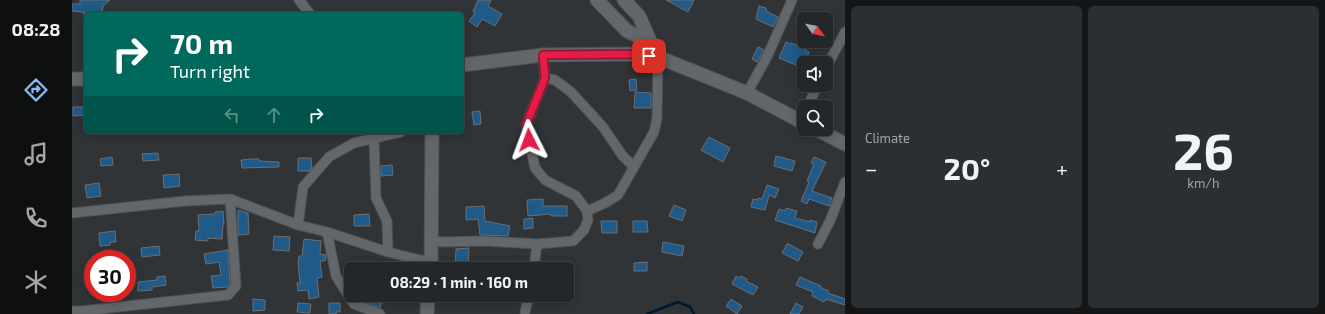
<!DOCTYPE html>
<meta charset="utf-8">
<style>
body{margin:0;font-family:"Exo 2",sans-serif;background:#2c2f31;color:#f1f3f6;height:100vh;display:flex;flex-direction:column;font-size:15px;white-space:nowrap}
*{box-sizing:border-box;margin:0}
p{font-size:13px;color:#a3a5a8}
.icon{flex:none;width:22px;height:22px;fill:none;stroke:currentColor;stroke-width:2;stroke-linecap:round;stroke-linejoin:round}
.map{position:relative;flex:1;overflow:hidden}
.drawer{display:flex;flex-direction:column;gap:6px;padding:6px;background:#141517;width:480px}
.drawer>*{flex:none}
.guide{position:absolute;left:12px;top:12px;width:380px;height:122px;border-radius:6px;box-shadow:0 2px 10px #0003,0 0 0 1px #414446;background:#00695c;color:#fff;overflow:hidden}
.needle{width:26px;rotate:122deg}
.fabs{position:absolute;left:725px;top:12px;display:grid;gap:8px}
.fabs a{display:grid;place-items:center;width:36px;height:36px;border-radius:6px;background:#242729;box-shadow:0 2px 10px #0003,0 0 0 1px #414446;font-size:20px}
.speed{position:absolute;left:12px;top:250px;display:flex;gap:8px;font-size:20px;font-weight:700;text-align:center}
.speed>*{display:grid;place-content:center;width:52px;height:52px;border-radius:50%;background:#242729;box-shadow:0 2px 10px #0003,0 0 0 1px #414446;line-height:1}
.speed .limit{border:6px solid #d22;background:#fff;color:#111}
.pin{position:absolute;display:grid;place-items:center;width:34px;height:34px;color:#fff;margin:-17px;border-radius:8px;box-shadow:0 2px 6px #0006}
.me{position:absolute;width:44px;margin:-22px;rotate:357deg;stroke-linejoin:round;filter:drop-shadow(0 0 3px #0008)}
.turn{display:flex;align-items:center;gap:14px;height:84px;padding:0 20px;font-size:18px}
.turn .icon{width:52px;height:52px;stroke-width:2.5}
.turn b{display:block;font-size:28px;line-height:34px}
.lanes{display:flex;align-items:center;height:38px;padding:0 20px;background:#0003;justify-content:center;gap:20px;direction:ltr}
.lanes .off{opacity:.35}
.big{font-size:30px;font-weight:700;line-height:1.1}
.drawer .tile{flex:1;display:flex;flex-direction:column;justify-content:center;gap:6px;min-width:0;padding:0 14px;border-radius:6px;background:#2c2f31}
.drawer .dial{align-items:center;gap:0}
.dial b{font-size:52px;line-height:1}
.heat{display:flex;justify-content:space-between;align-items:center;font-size:22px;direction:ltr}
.drawer .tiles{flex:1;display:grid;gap:6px;grid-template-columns:repeat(2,1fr)}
.trip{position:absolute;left:272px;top:262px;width:230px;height:40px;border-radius:6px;background:#242729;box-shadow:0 2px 10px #0003,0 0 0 1px #414446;font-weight:700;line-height:40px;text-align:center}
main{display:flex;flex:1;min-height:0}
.menu{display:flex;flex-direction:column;width:72px;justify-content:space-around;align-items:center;background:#0e1010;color:#a3a5a8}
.menu .icon{width:28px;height:28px}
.menu .current{color:#89bafc}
.menu b{font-size:18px;color:#f1f3f6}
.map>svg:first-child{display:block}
</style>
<main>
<nav class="menu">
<b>08:28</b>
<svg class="icon current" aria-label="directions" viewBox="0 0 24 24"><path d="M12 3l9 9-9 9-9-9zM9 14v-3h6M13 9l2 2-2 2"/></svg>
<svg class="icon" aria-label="music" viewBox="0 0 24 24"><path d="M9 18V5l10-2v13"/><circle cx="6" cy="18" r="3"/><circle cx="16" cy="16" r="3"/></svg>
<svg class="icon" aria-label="phone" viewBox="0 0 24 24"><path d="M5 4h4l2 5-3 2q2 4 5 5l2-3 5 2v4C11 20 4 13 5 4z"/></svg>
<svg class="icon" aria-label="climate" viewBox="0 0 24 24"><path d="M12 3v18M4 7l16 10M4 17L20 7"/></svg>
</nav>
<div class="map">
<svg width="773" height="314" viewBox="0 0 773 314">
<rect width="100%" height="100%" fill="#303437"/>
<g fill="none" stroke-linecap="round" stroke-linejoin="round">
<path stroke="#00182e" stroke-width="2.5" d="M575,314l31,-12 12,5 4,7"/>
</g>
<path fill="#205a88" stroke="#6b6e72" d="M8,0h30l-7,6 -1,8h-19l1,-2 -12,-1v-7h8z
M406,0h13l-3,6 14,8 -7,12 -13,-7 -5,8 -8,-6 6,-8 -2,-1z
M594,0h28l-6,12z
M687,6l7,2v3l12,6 -5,10 -17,-8z
M730,41h6l-3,9 4,2 -6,16 -24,-10 7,-16 5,2v-1l9,3z
M686,47l6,3 -7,12 -5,-3z
M564,79l1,11 -7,1 -1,-11z
M563,92l16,1v15h-17z
M1,107h13v8l-13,1z
M408,111l1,13 -7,1 -2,-13z
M637,137l21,11 -7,14 -22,-12z
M86,153l1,7 -16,1 -1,-7z
M704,156l19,5 -3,10 -18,-5z
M40,157l1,8 -12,1 -1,-7z
M742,157l12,5 -14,29 20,7 -3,8 -20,-7 -2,5 -6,-3 8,-19 -2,-1 7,-17 -3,-1z
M226,158h13l1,10 -3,3h-11z
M180,159h7v2l20,1v5l-37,1 -1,-8z
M320,165l1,10 -12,1v-10z
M107,174l1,12 -16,2 -1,-13z
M27,183l2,13 -14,2 -2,-13z
M695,185l12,4 -4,9 -6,-3 -4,15 -14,-3 2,-8 5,1v-2l4,1z
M471,199v7h24v10h-16v-2l-23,2 -1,-16z
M602,205l12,5 -4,11 -13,-5z
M412,206l1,15 25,5 -2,10 -28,-1 -2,-16 -12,1v-13z
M714,208l11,3 -2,7 15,4v-2l7,2 -2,11 -40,-13 4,-11 6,2z
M166,210l10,3 1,21 -11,1z
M151,211l1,13h-1l-1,15 -14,-1v3l-13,-1 1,-9h3l-1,-16 17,-1v-2z
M297,214l1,12h-16v-11z
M461,218v10l-9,1v-10z
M529,221h16v12h-15z
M561,221h14l1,11h-15z
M43,231l1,11h-6v3l-10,1 -1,-13z
M202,236l16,1 -1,14 -16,-1z
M232,239l17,2 -1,13 6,1 -1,6h-5l2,16 -5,1 2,19 -10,2 -1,-9 -10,1 -1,-8h3l-2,-21 1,-6h3z
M591,242l21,4 -2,10 -20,-4z
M715,244h2l14,8 -5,9 -16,-8z
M87,246l1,9 -18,2 -1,-9z
M397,248l-1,21 -13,-1 1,-19z
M156,250l2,34 -3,3 -14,1 -2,-12 10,-1 -2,-13 -13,2 -2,-10z
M575,262v9h-13v-8z
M93,276l1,9 -14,2v3l-14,1v-9l19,-2v-3z
M664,276l4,2 1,-2 6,3 -1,2 12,6 -5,8 -21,-11z
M728,277l21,9v2l8,3 -1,2 17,6v6l-19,-6 -2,3 -12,-6 1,-4 -17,-7z
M298,295h14l-4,13 -13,-5z
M181,299l12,1v10l-12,1z
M659,299l11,7 -5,8 -11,-8z
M226,303l13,1 -1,9 -13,-1z
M257,303h11v9h-4v2h-7z
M724,303l7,4 -4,7h-9z"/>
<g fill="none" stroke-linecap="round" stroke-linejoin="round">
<g stroke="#4f5255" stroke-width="11">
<path id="street" d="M227,0l11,14
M754,68l19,-36
M473,78l10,2 16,12 32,35 19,28 12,12
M675,93l20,-36 25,-57
M735,107l11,-22
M300,132l2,7 2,59 11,23 1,31
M515,211l18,-8 13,-8 36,-63 3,-14 1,-61
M0,213l113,-12 45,-2 68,26 29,7 61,20 44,11
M226,225l5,-38 26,-30 25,-14 47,-11
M255,232l9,44 18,28 26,10
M359,241l13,1 40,-1 53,3 36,-3 11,-11 4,-10 -1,-9 -11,-15 -31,-16 -10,-12 -9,-43 19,-47 -2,-23
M746,244l12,-23 15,-39
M462,269l3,-25
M0,311h10l146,-16 8,-9 -6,-87
M453,312l4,-17"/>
</g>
<g stroke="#4f5255" stroke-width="15">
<path id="secondary" d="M525,0l30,31 23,11
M552,0l15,16 13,29
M390,65l81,-10 96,-1 19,3 89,36 57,30
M0,79h14
M744,129l29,15
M359,269l1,-137
M355,314l1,-19"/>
</g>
<use href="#street" stroke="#63676a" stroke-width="9"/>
<use href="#secondary" stroke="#63676a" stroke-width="13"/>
</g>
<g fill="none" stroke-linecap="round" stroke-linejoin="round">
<g stroke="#92132f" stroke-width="10">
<path id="route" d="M457,140l-3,-15 19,-47 -2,-23 96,-1 10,2"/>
</g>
<use href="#route" stroke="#e11d48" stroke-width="7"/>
</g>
</svg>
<div class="fabs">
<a><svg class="needle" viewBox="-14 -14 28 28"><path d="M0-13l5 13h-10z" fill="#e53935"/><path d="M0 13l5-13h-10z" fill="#a3a5a8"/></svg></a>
<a><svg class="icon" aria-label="sound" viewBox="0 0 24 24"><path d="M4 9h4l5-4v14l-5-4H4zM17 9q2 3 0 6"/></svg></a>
<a><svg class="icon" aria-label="search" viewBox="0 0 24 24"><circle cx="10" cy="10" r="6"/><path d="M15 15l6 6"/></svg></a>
</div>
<div class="speed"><div class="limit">30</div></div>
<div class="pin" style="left:577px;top:56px;background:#d93025"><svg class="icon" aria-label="arrive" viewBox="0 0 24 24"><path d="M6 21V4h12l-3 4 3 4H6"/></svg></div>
<svg class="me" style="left:457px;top:140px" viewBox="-20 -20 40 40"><path d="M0-17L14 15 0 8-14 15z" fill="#e11d48" stroke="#fff" stroke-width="4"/></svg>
<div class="trip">08:29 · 1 min · 160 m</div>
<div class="guide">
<div class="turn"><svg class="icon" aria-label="right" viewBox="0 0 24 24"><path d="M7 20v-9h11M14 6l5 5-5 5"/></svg><div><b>70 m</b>Turn right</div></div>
<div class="lanes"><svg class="icon off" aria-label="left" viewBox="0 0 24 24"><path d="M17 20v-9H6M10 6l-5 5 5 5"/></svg><svg class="icon off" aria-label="ahead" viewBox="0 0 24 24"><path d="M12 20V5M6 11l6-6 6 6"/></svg><svg class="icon" aria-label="right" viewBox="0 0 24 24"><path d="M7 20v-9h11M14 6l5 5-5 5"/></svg></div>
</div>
</div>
<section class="drawer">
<div class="tiles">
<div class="tile"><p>Climate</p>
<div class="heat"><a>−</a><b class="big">20°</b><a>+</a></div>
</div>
<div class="tile dial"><b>26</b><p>km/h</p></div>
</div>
</section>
</main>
